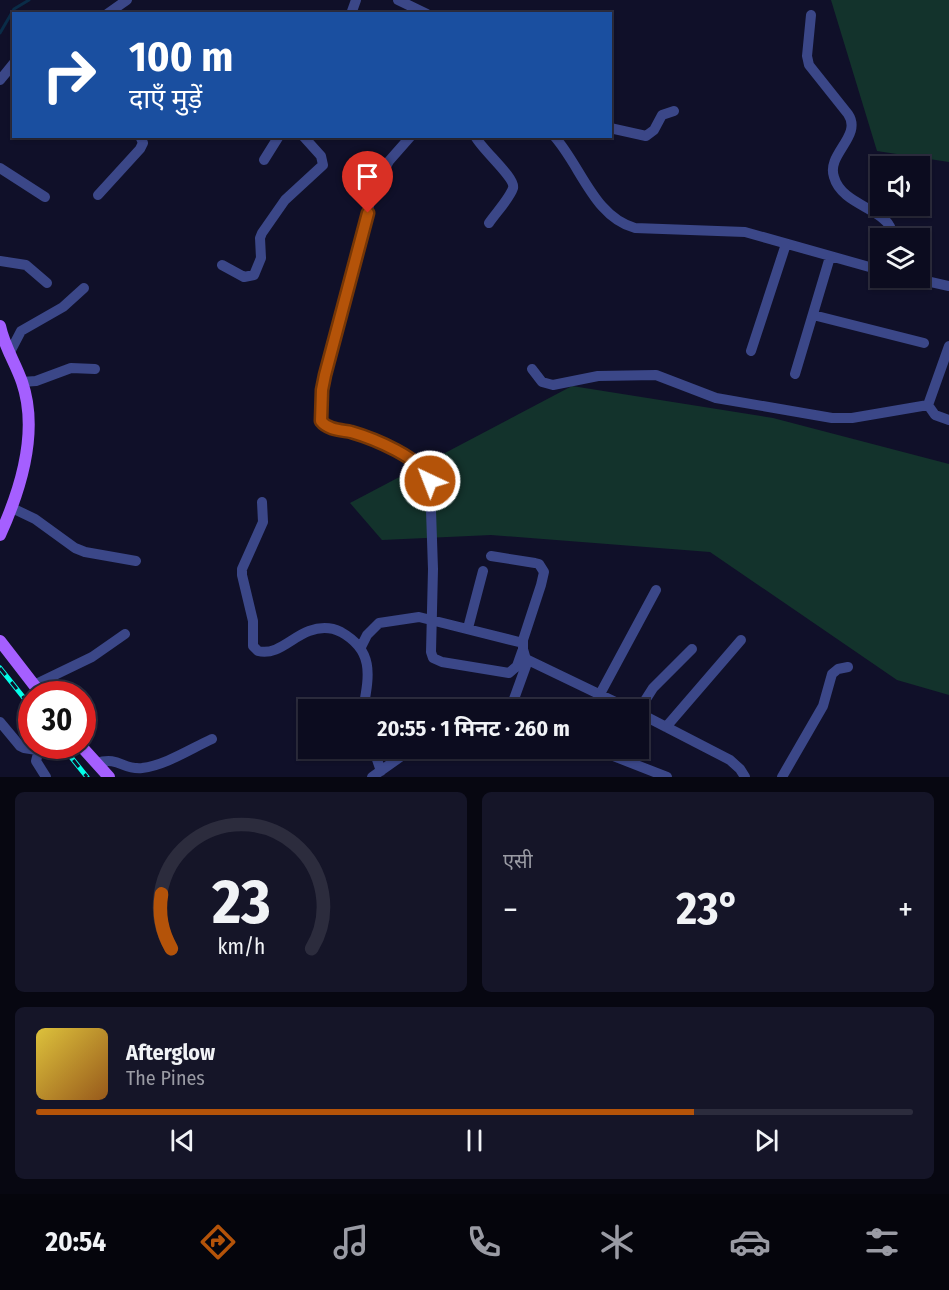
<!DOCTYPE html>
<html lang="hi">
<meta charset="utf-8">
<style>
body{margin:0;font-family:"Fira Sans Condensed","Noto Sans Devanagari",sans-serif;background:#151528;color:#f1f3f6;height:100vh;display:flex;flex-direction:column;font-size:22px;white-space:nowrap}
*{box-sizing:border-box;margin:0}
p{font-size:20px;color:#9a9ba4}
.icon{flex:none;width:33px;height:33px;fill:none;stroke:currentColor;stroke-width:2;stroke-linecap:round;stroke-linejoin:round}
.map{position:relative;height:777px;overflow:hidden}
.drawer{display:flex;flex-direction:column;gap:15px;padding:15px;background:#070711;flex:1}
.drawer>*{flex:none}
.hud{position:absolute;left:12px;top:12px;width:600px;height:126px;border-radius:0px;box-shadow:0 2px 4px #0004,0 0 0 2px #2c2c3d;background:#1a4fa0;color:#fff;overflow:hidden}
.buttons{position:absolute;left:870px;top:156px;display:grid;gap:12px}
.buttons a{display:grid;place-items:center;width:60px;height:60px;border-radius:0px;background:#0c0c1f;box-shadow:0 2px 4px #0004,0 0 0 2px #2c2c3d;font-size:30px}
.speed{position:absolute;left:18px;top:681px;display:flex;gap:12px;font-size:30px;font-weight:700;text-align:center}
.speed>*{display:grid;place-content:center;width:78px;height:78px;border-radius:50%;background:#0c0c1f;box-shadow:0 2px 4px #0004,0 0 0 2px #2c2c3d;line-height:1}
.speed .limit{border:9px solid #d22;background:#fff;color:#111}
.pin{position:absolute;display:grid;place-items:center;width:51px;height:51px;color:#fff;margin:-62px -26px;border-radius:50% 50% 50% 0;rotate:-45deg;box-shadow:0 0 6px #0007}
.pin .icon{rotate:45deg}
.me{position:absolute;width:66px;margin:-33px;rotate:317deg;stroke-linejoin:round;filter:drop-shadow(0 0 4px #0008)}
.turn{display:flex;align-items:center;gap:21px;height:126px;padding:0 18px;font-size:27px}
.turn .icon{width:78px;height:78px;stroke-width:2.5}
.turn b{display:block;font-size:42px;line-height:51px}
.big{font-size:45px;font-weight:700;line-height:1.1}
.drawer .card{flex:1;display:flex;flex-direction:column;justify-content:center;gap:9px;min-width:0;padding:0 21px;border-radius:9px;background:#151528}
.drawer .dial{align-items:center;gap:0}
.dial svg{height:156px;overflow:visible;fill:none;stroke:#2c2c3d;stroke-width:7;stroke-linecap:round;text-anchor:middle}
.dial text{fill:#f1f3f6;stroke:none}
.song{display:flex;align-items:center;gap:18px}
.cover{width:72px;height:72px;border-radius:9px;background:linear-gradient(135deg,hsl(50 70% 55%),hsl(30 70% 35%))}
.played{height:6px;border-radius:3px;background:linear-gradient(90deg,#b45309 75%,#2c2c3d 75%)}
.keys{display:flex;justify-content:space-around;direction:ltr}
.heat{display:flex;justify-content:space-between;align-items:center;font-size:33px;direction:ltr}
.drawer .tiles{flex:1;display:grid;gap:15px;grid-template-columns:1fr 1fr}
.card:last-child{grid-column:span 2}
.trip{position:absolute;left:298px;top:699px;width:351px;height:60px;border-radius:0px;background:#0c0c1f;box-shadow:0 2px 4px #0004,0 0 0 2px #2c2c3d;font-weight:700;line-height:60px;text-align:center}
.tab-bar{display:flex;height:96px;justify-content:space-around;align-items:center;background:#05050c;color:#9a9ba4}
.tab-bar .icon{width:42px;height:42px}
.tab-bar .current{color:#b45309}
.tab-bar b{font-size:27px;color:#f1f3f6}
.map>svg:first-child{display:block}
</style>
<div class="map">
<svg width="949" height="777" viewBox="0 0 949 777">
<rect width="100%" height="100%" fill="#101029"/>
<path fill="#13332c" d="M831,0h118v162l-72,-11z
M572,386l201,32 176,46v231l-52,-15 -187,-128 -219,-17 -109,5 -32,-37z"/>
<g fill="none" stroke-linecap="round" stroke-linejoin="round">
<path stroke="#0a2c47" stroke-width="3" d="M0,33l14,-24 15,-9"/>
<path stroke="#3b4788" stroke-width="10" d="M398,0l29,14
M107,14l20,-14
M351,14l5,-14
M811,15l-4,41 2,9 39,49c15,22 -22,40 -14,63 7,26 45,31 55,48 3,4 3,9 4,13
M0,80l14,-17
M610,128l36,8 8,-6 8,-15 12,-4
M411,136l-22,25 -16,29 -48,185 -3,15 -1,31c7,9 20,8 30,11 22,6 72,26 79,49l3,88 -2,83 2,6 9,4 67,11 8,-7 6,-17
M475,136c6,13 41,42 38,52 -3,10 -18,26 -24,35
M554,136c27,30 40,81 81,92l110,4 135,38
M264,160l15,-24
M0,168l45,29
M98,195l42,-46 3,-6 -3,-7
M0,261l26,4 21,18
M222,265l22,12 10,-2 7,-17 -1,-20 2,-5 23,-33 38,-35 -2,-9 -18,-20
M913,278l36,8
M813,315l111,28
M949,346l-21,59 7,10 14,5
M751,351l35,-107
M9,354l12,-23 42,-24 21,-19
M532,369l10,13 11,3 45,-9 58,-1 60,23 116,20h20l76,-13
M795,374l35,-117
M22,382l14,-1 35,-13 24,1
M262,502l1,20 -21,47v6l11,46v25l5,5c19,5 34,-14 51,-20 11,-4 22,-4 32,1 34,19 28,44 22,78
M12,508l23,11 40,29 10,4 51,9
M491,556l44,7 4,1 5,8 -3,13 -18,55v9l4,14 -17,47
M468,628l15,-57
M361,647l6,-12 12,-12 40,-6 104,26
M528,660l104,50
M34,685l58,-28 33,-23
M600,694l56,-104
M639,710l14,-22 39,-39
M639,713l91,47 10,9 5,8
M0,722l20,24 4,2 13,2
M666,727l75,-87
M40,746l-4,15 10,16
M373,748l8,23
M593,748l74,29
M96,763c24,-7 26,7 46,5 24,-3 48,-19 70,-29
M372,777l41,-29
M782,777l41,-71 9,-32 6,-5 10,-2"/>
<path stroke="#a55fff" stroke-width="12" d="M0,326c4,20 15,36 22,56 17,49 -1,107 -22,153
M0,641l41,53
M81,746l28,31"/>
<g stroke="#04ffe9" stroke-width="5">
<path id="rail" d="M0,668l32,40
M62,746l25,31"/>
</g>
<use href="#rail" stroke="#101029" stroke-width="3" stroke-dasharray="9" stroke-linecap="butt"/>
</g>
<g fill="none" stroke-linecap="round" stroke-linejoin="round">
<g stroke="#753606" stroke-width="15">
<path id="route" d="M368,213l-43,162 -3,15 -1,31c7,9 20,9 30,11 21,6 72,26 79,49"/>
</g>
<use href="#route" stroke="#b45309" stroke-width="10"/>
</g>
</svg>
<div class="buttons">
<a><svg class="icon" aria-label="sound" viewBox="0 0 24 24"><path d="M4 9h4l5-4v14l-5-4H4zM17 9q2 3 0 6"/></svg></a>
<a><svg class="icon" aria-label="layers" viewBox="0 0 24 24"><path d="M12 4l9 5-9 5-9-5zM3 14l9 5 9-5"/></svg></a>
</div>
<div class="speed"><div class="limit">30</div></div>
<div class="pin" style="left:368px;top:213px;background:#d93025"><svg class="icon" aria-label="arrive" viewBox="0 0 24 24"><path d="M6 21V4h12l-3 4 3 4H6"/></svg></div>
<svg class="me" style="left:430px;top:481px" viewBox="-20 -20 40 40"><circle r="17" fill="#b45309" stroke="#fff" stroke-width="3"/><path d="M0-11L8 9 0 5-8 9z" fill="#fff"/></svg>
<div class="trip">20:55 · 1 मिनट · 260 m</div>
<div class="hud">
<div class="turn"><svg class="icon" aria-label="right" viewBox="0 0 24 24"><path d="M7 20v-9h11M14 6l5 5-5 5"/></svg><div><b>100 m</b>दाएँ मुड़ें</div></div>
</div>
</div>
<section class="drawer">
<div class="tiles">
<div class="card dial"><svg viewBox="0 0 100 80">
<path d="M14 69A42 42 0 1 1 86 69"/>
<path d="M14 69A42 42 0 0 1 9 41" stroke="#b45309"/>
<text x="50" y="56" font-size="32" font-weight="700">23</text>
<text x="50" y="72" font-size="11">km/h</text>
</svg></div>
<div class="card"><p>एसी</p>
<div class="heat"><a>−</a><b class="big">23°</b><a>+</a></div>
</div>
<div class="card">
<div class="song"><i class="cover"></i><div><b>Afterglow</b><p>The Pines</p></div></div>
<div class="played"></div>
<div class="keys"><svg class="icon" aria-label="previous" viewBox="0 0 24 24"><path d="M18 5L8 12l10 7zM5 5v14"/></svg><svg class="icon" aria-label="pause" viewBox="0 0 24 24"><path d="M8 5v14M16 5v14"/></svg><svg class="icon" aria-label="next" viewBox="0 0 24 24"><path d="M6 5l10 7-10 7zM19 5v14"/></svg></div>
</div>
</div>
</section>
<nav class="tab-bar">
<b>20:54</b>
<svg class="icon current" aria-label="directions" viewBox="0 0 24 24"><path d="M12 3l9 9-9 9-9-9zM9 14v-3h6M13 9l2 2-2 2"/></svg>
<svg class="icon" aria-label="music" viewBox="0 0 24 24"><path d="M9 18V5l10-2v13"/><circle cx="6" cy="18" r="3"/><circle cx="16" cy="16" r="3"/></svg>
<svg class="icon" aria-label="phone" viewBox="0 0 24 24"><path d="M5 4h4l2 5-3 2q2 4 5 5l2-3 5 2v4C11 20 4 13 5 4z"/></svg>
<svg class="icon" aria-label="climate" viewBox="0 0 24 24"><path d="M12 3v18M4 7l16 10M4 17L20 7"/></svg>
<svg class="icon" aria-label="car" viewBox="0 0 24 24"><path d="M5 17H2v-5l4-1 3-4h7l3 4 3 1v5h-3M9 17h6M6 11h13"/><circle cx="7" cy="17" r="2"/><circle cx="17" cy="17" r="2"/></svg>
<svg class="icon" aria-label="filters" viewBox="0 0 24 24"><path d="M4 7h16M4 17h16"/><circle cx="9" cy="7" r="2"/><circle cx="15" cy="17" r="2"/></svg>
</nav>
